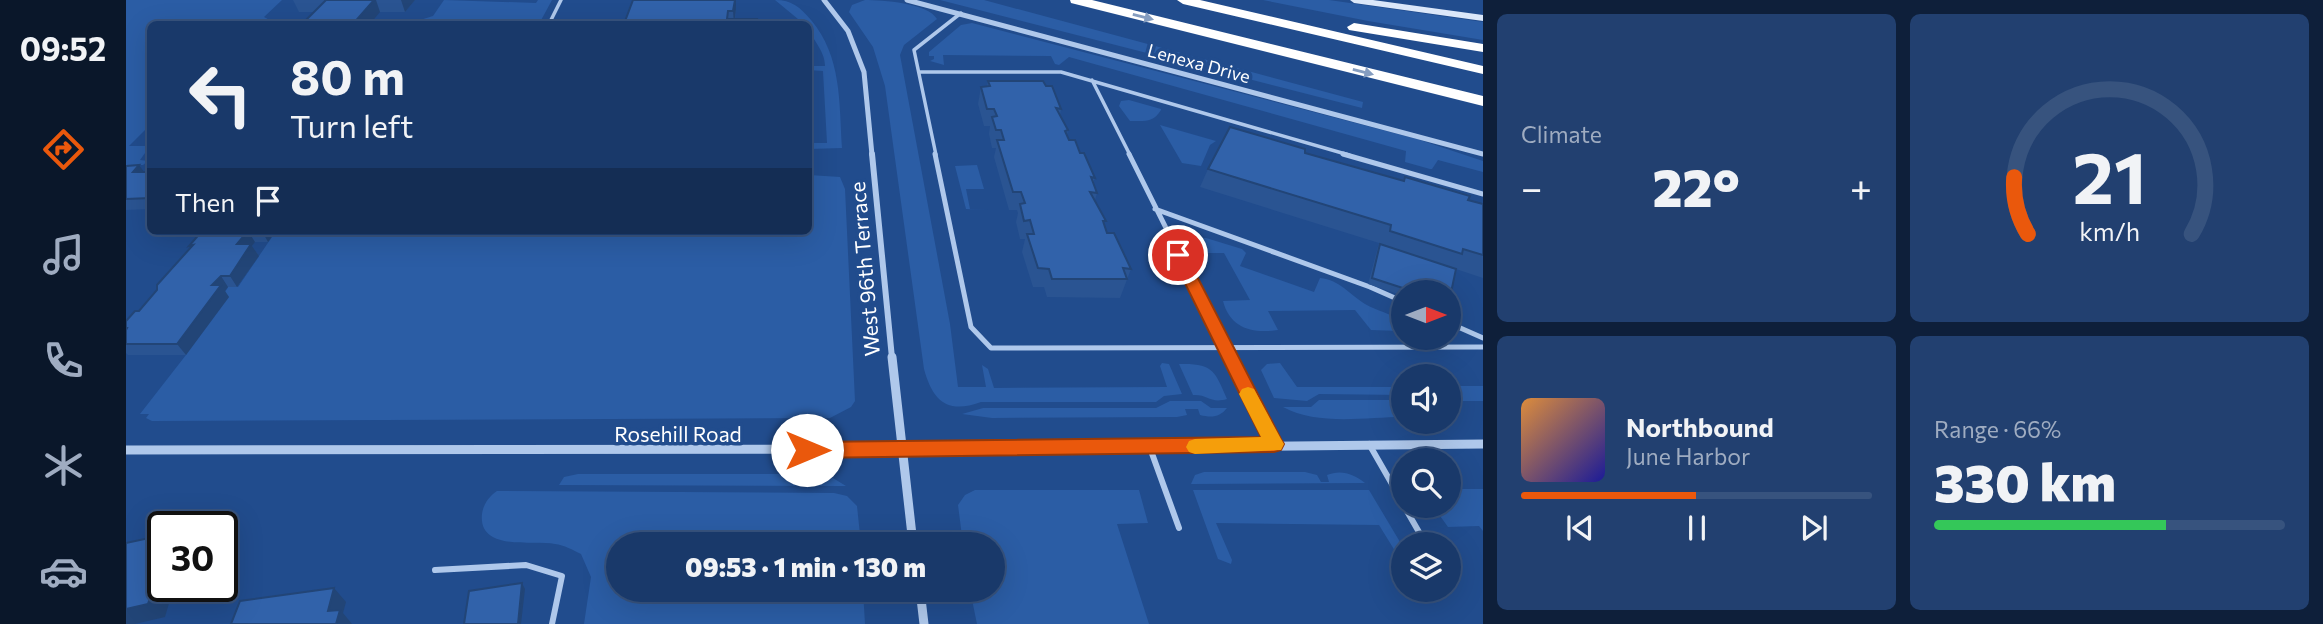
<!DOCTYPE html>
<meta charset="utf-8">
<style>
body{margin:0;font-family:Commissioner,sans-serif;background:#224070;color:#f1f3f6;height:100vh;display:flex;flex-direction:column;font-size:26px;white-space:nowrap}
*{box-sizing:border-box;margin:0}
p{font-size:23px;color:#9facc1}
.icon{flex:none;width:38px;height:38px;fill:none;stroke:currentColor;stroke-width:2;stroke-linecap:round;stroke-linejoin:round}
.map{position:relative;flex:1;overflow:hidden}
.drawer{display:flex;flex-direction:column;gap:14px;padding:14px;background:#0e1f3a;width:840px}
.drawer>*{flex:none}
.guide{position:absolute;left:21px;top:21px;width:665px;height:214px;border-radius:10px;box-shadow:0 7px 28px #0002,0 0 0 2px #37537e;background:#19396a;color:#f1f3f6;overflow:hidden}
.needle{width:46px;rotate:90deg}
.buttons{position:absolute;left:1265px;top:280px;display:grid;gap:14px}
.buttons a{display:grid;place-items:center;width:70px;height:70px;border-radius:50%;background:#19396a;box-shadow:0 7px 28px #0002,0 0 0 2px #37537e;font-size:35px}
.speed{position:absolute;left:21px;top:511px;display:flex;gap:14px;font-size:35px;font-weight:700;text-align:center}
.speed>*{display:grid;place-content:center;width:91px;height:91px;border-radius:50%;background:#19396a;box-shadow:0 7px 28px #0002,0 0 0 2px #37537e;line-height:1}
.speed .limit{border:4px solid #111;border-radius:10px;background:#fff;color:#111}
.pin{position:absolute;display:grid;place-items:center;width:60px;height:60px;color:#fff;margin:-30px;border:4px solid #fff;border-radius:50%;box-shadow:0 2px 7px #0007}
.me{position:absolute;width:77px;margin:-38px;rotate:90deg;stroke-linejoin:round;filter:drop-shadow(0 0 5px #0008)}
.turn{display:flex;align-items:center;gap:24px;height:147px;padding:0 28px;font-size:32px}
.turn .icon{width:91px;height:91px;stroke-width:2.5}
.turn b{display:block;font-size:49px;line-height:60px}
.then{display:flex;align-items:center;height:66px;padding:0 28px;background:#0003;gap:14px;font-size:26px}
.big{font-size:52px;font-weight:800;line-height:1.1}
.drawer .card{flex:1;display:flex;flex-direction:column;justify-content:center;gap:10px;min-width:0;padding:0 24px;border-radius:10px;background:#224070}
.drawer .dial{align-items:center;gap:0}
.dial svg{height:182px;overflow:visible;fill:none;stroke:#37537e;stroke-width:7;stroke-linecap:round;text-anchor:middle}
.dial text{fill:#f1f3f6;stroke:none}
.song{display:flex;align-items:center;gap:21px}
.cover{width:84px;height:84px;border-radius:10px;background:linear-gradient(135deg,hsl(30 70% 55%),hsl(240 70% 35%))}
.played{height:7px;border-radius:4px;background:linear-gradient(90deg,#ea580c 50%,#37537e 50%)}
.keys{display:flex;justify-content:space-around;direction:ltr}
.heat{display:flex;justify-content:space-between;align-items:center;font-size:38px;direction:ltr}
.charge{height:10px;border-radius:5px;background:linear-gradient(90deg,#34c759 66%,#37537e 0)}
.drawer .tiles{flex:1;display:grid;gap:14px;grid-template-columns:repeat(2,1fr)}
.trip{position:absolute;left:480px;top:532px;width:399px;height:70px;border-radius:35px;background:#19396a;box-shadow:0 7px 28px #0002,0 0 0 2px #37537e;font-weight:800;line-height:70px;text-align:center}
main{display:flex;flex:1;min-height:0}
.tab-bar{display:flex;flex-direction:column;width:126px;justify-content:space-around;align-items:center;background:#0a172a;color:#9facc1}
.tab-bar .icon{width:49px;height:49px}
.tab-bar .current{color:#ea580c}
.tab-bar b{font-size:32px;color:#f1f3f6}
.map>svg:first-child{display:block}
</style>
<main>
<nav class="tab-bar">
<b>09:52</b>
<svg class="icon current" aria-label="directions" viewBox="0 0 24 24"><path d="M12 3l9 9-9 9-9-9zM9 14v-3h6M13 9l2 2-2 2"/></svg>
<svg class="icon" aria-label="music" viewBox="0 0 24 24"><path d="M9 18V5l10-2v13"/><circle cx="6" cy="18" r="3"/><circle cx="16" cy="16" r="3"/></svg>
<svg class="icon" aria-label="phone" viewBox="0 0 24 24"><path d="M5 4h4l2 5-3 2q2 4 5 5l2-3 5 2v4C11 20 4 13 5 4z"/></svg>
<svg class="icon" aria-label="climate" viewBox="0 0 24 24"><path d="M12 3v18M4 7l16 10M4 17L20 7"/></svg>
<svg class="icon" aria-label="car" viewBox="0 0 24 24"><path d="M5 17H2v-5l4-1 3-4h7l3 4 3 1v5h-3M9 17h6M6 11h13"/><circle cx="7" cy="17" r="2"/><circle cx="17" cy="17" r="2"/></svg>
</nav>
<div class="map">
<svg width="1357" height="624" viewBox="0 0 1357 624">
<rect width="100%" height="100%" fill="#214c8d"/>
<path fill="#2b5da5" d="M0,0h156l-18,17 13,7h-127v101l-21,21h21l-10,14 8,1 -5,4h-17z
M318,0l92,3 2,-3h14l-13,24h-132l26,-8z
M649,0c17,0 25,7 36,20 31,37 28,82 31,128l-33,1v-6h18l-4,-72 -15,-1 1,-4h16c0,-17 -15,-27 -17,-42h-4z
M739,0c17,0 63,3 72,19l-33,26 -4,10 50,269 8,63h28l-4,-22 6,4 6,19 173,-1 -7,-21 2,-3 7,1 13,30 -18,2 -8,6h-175c-33,12 -48,0 -57,-33l-39,-283 -12,-39 -24,-35 3,-7z
M814,0h44l379,102 -1,6z
M1137,0h66l154,22v18l-115,-19z
M846,23l445,116 66,22v11l-45,-12 -6,9h-2l-25,-7 1,-11 -337,-94 -10,8 -4,-1 -4,-8 -108,-1 1,10 -14,-4 4,-2v-3h-5v-4l32,-27z
M1003,100l32,9v1c-8,13 -17,11 -31,11l-11,-15 2,-5z
M1034,125l56,16 -6,4 -9,21 -19,-3z
M851,165l7,24h-18l4,20 19,1 -23,-1 -11,-43z
M683,175l31,2 5,12 10,212 -4,6 -21,11 -678,3 -6,-3 3,-4h-9l46,-59 42,-68h10l38,-56h532z
M1070,238h10l36,11 4,4 -6,13 74,26 6,-14c20,2 29,16 45,26 12,7 26,9 37,18v6l-2,3 -29,-1 -16,-20 -87,1 10,19c-26,4 -48,-2 -55,-29l27,-1 -26,-47h-25l-5,-8z
M1154,363l17,24h106v8l-84,-1 -12,7 -33,-3 -13,-28 6,-6z
M1053,364c34,-1 36,7 48,35 -17,5 -19,-5 -34,-4z
M1357,386v15h-34v-15z
M1193,400h84v17c-37,0 -86,9 -120,-10h28z
M1044,401h31l10,7h16c-7,9 -15,10 -27,7l-2,-6h-13l2,6 -10,2 -185,1 -30,-4 21,-6h173z
M1078,472h101l12,3 4,7h8l-2,-7c14,-6 27,-1 38,8l-174,1 4,-9z
M452,474h235l15,1 18,11 -287,-1 5,-8z
M1323,489h34v42l-4,-5 -31,1 -15,-21h16z
M849,490h164l9,33 -31,1 32,100h-172l-7,-34h22v-46h-29l-5,-39 7,-10z
M1067,490h176l34,57v17l-24,-39 -163,-2 16,37 -1,4 -13,-5z
M371,491l337,2 13,3 10,10 4,38h-243v46h245l2,34h-281l7,-47 -10,-23c-8,-4 -17,-9 -26,-10 -21,-4 -77,8 -73,-30 1,-9 7,-18 15,-23z"/>
<g fill="none" stroke-linecap="round" stroke-linejoin="round">
<path stroke="#afc8eb" stroke-width="3.5" d="M423,24l12,-24
M793,72h142l288,83
M966,80l38,75
M810,155l-22,-105 47,-37"/>
<path stroke="#afc8eb" stroke-width="5" d="M809,154l36,173 20,21 492,-1
M1003,154l102,204
M1217,154l140,40
M1029,209l215,78 34,15
M1323,323l34,15"/>
<path stroke="#afc8eb" stroke-width="6" d="M1104,357l44,87
M1243,444l35,61
M1024,448l29,80
M1278,506l19,33
M309,570l91,-5 36,11 -10,48"/>
<path stroke="#afc8eb" stroke-width="5" d="M698,0l24,31 16,41 8,83
M781,0l576,154"/>
<path stroke="#afc8eb" stroke-width="6" d="M746,154l20,204"/>
<path stroke="#afc8eb" stroke-width="9" d="M766,357l21,187
M0,450l869,-1 488,-5
M794,590l4,34"/>
<path fill="#dbe7f9" fill-rule="evenodd" d="M1224,0h23l110,15v6l-129,-18z"/>
<path fill="#fff" fill-rule="evenodd" d="M944,0h22l391,96v10l-412,-103z
M1051,0h23l283,66v8l-300,-70z
M1228,23l129,21v8l-134,-22 -2,-3z"/>
</g>
<path fill="#2a5492" d="M167,0h122l-10,12h-106z
M507,0h103v9l-1,10 22,5z
M862,81l58,5 15,23 -1,6 8,15 -1,5 2,5 11,13 15,25 -2,5 4,10 -2,7 12,33 24,36 -11,29 -73,-1 -3,-10h-11l-11,-35 3,-13h-5l-4,-17 2,-9 -1,-3h-8l-15,-53 2,-9h-4l-3,-14 1,-8h-6l-6,-22 3,-17h6z
M1179,153l98,27 2,-3 63,23 15,4v74l-27,-9 -7,23h-45v4l-36,-12 11,-41 -179,-56 8,-18z
M0,166l18,6h6v37l-24,1z
M75,231h75l-8,11h-13l-3,4 7,10 -22,31h-9l-3,4 4,6 -43,58h-58l-2,-2v-32l13,-10 18,-21 34,-43z"/>
<path fill="#224577" d="M248,0h2l4,12 -10,12h-17z
M275,0h14l-10,12z
M609,0h1v9l-2,15 -1,-13z
M13,165l8,11 -14,-4z
M122,231l7,11 -3,4 7,10 -22,31 -7,-11 7,-32z
M136,231h14l-8,11z
M95,276l7,11 -3,4 4,6 -43,58 -9,-11 35,-59z
M37,555v31h11l-9,31 -30,7h-9v-15z
M396,583l3,6 -4,35h-3z
M208,588l12,14 -3,11 9,11h-16l-8,-13z"/>
<path fill="#3162aa" stroke="#224577" stroke-width="2" d="M200,0h48l-21,24h-51z
M507,0h102l-2,11h-5l-1,8h30l-1,5h-132z
M862,81h55l3,5h6l9,23 -5,-1 12,22 -3,1 4,9h6l5,13h4l11,25 -4,-1 6,16 -7,-1 16,29h-3l4,12h7l17,36 -8,-1 4,11h-75l-3,-10 -11,-1 -11,-34h7l-4,-14 -6,1 -4,-17 5,-1 -4,-11h-8l-16,-52h7l-3,-10h-5l-4,-13 5,-1 -3,-7h-7l-6,-22 9,-1z
M1104,127l75,22v4l99,28 1,-4 65,19 -2,4 15,4v51l-20,-6 -1,5 -72,-23 1,-6 -183,-56z
M13,165l-6,7h17v26l-24,1v-33z
M76,231h46l-11,13h14l-21,32h-9l-9,9h9l-44,59h-51v-14l1,-2h-1v-7l9,-10h4l18,-21v-5l36,-40 -4,1z
M1254,244l76,25 -7,33v-10h-34l-43,-14z
M37,535v20l-15,49 -22,5v-66z
M396,583l-4,41h-54l5,-33z
M208,588l-6,23 12,-1 -4,14h-105l9,-23z"/>
<defs><path id="oneway-solid" d="M-6-.8H1V-3.2L6.5 0L1 3.2V.8H-6Z" transform="scale(1.75)"/></defs>
<g fill="#859dc0">
<use href="#oneway-solid" transform="translate(1017 17) rotate(14)"/>
<use href="#oneway-solid" transform="translate(1237 72) rotate(14)"/>
</g>
<path fill="#ea580c" stroke="#983908" stroke-width="2" d="M1052,250l8,5 95,184 3,5 -3,6 -7,2 -467,6 -7,-2 -2,-6 2,-5 7,-3 454,-5 -90,-182z"/>
<path fill="#f59e0b" d="M1122,387l6,2 27,50 3,5 -3,6 -86,4 -6,-2 -3,-5 3,-6 6,-2 66,-2 -22,-43 3,-5z"/>
<g text-anchor="middle" dominant-baseline="central" stroke-width="7" stroke-linejoin="round" paint-order="stroke">
<g font-size="18" fill="#fff" stroke="#214c8d">
<text transform="translate(1073 63) rotate(15)">Lenexa Drive</text>
</g>
<g font-size="21" fill="#fff" stroke="#214c8d">
<text transform="translate(738 269) rotate(-95)">West 96th Terrace</text>
<text x="552" y="433">Rosehill Road</text>
</g>
</g>
</svg>
<div class="buttons">
<a><svg class="needle" viewBox="-14 -14 28 28"><path d="M0-13l5 13h-10z" fill="#e53935"/><path d="M0 13l5-13h-10z" fill="#9facc1"/></svg></a>
<a><svg class="icon" aria-label="sound" viewBox="0 0 24 24"><path d="M4 9h4l5-4v14l-5-4H4zM17 9q2 3 0 6"/></svg></a>
<a><svg class="icon" aria-label="search" viewBox="0 0 24 24"><circle cx="10" cy="10" r="6"/><path d="M15 15l6 6"/></svg></a>
<a><svg class="icon" aria-label="layers" viewBox="0 0 24 24"><path d="M12 4l9 5-9 5-9-5zM3 14l9 5 9-5"/></svg></a>
</div>
<div class="speed"><div class="limit">30</div></div>
<div class="pin" style="left:1052px;top:255px;background:#d93025"><svg class="icon" aria-label="arrive" viewBox="0 0 24 24"><path d="M6 21V4h12l-3 4 3 4H6"/></svg></div>
<svg class="me" style="left:681px;top:450px" viewBox="-20 -20 40 40"><circle r="19" fill="#fff"/><path d="M0-13L10 11 0 6-10 11z" fill="#ea580c"/></svg>
<div class="trip">09:53 · 1 min · 130 m</div>
<div class="guide">
<div class="turn"><svg class="icon" aria-label="left" viewBox="0 0 24 24"><path d="M17 20v-9H6M10 6l-5 5 5 5"/></svg><div><b>80 m</b>Turn left</div></div>
<div class="then">Then<svg class="icon" aria-label="arrive" viewBox="0 0 24 24"><path d="M6 21V4h12l-3 4 3 4H6"/></svg></div>
</div>
</div>
<section class="drawer">
<div class="tiles">
<div class="card"><p>Climate</p>
<div class="heat"><a>−</a><b class="big">22°</b><a>+</a></div>
</div>
<div class="card dial"><svg viewBox="0 0 100 80">
<path d="M14 69A42 42 0 1 1 86 69"/>
<path d="M14 69A42 42 0 0 1 8 44" stroke="#ea580c"/>
<text x="50" y="56" font-size="32" font-weight="700">21</text>
<text x="50" y="72" font-size="11">km/h</text>
</svg></div>
<div class="card">
<div class="song"><i class="cover"></i><div><b>Northbound</b><p>June Harbor</p></div></div>
<div class="played"></div>
<div class="keys"><svg class="icon" aria-label="previous" viewBox="0 0 24 24"><path d="M18 5L8 12l10 7zM5 5v14"/></svg><svg class="icon" aria-label="pause" viewBox="0 0 24 24"><path d="M8 5v14M16 5v14"/></svg><svg class="icon" aria-label="next" viewBox="0 0 24 24"><path d="M6 5l10 7-10 7zM19 5v14"/></svg></div>
</div>
<div class="card"><p>Range · 66%</p><b class="big">330 km</b><div class="charge"></div></div>
</div>
</section>
</main>
